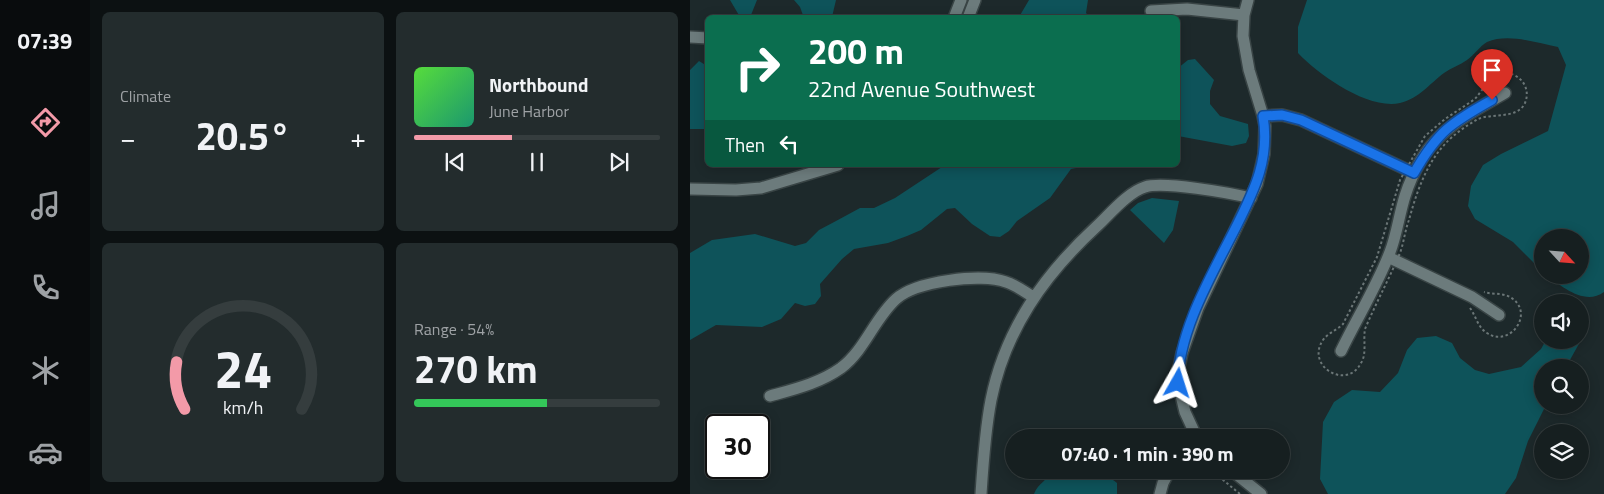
<!DOCTYPE html>
<meta charset="utf-8">
<style>
body{margin:0;font-family:"Titillium Web",sans-serif;background:#232c2d;color:#f1f3f6;height:100vh;display:flex;flex-direction:column;font-size:19px;white-space:nowrap}
*{box-sizing:border-box;margin:0}
p{font-size:16px;color:#9ea2a5}
.icon{flex:none;width:28px;height:28px;fill:none;stroke:currentColor;stroke-width:2;stroke-linecap:round;stroke-linejoin:round}
.map{position:relative;flex:1;overflow:hidden}
.side{display:flex;flex-direction:column;gap:12px;padding:12px;background:#0c1112;width:600px}
.side>*{flex:none}
.banner{position:absolute;left:15px;top:15px;width:475px;height:152px;border-radius:8px;box-shadow:0 2px 12px #0003,0 0 0 1px #353d3e;background:#0b6e4f;color:#fff;overflow:hidden}
.needle{width:32px;rotate:116deg}
.tools{position:absolute;left:844px;top:229px;display:grid;gap:10px}
.tools a{display:grid;place-items:center;width:55px;height:55px;border-radius:50%;background:#161f20;box-shadow:0 2px 12px #0003,0 0 0 1px #353d3e;font-size:25px}
.speed{position:absolute;left:15px;top:414px;display:flex;gap:10px;font-size:25px;font-weight:700;text-align:center}
.speed>*{display:grid;place-content:center;width:65px;height:65px;border-radius:50%;background:#161f20;box-shadow:0 2px 12px #0003,0 0 0 1px #353d3e;line-height:1}
.speed .limit{border:2px solid #111;border-radius:8px;background:#fff;color:#111}
.pin{position:absolute;display:grid;place-items:center;width:42px;height:42px;color:#fff;margin:-51px -21px;border-radius:50% 50% 50% 0;rotate:-45deg;box-shadow:0 0 5px #0007}
.pin .icon{rotate:45deg}
.me{position:absolute;width:55px;margin:-28px;rotate:6deg;stroke-linejoin:round;filter:drop-shadow(0 0 4px #0008)}
.turn{display:flex;align-items:center;gap:18px;height:105px;padding:0 20px;font-size:22px}
.turn .icon{width:65px;height:65px;stroke-width:2.5}
.turn b{display:block;font-size:35px;line-height:42px}
.then{display:flex;align-items:center;height:48px;padding:0 20px;background:#0003;gap:10px;font-size:19px}
.big{font-size:38px;font-weight:700;line-height:1.1}
.side .card{flex:1;display:flex;flex-direction:column;justify-content:center;gap:8px;min-width:0;padding:0 18px;border-radius:8px;background:#232c2d}
.side .dial{align-items:center;gap:0}
.dial svg{height:130px;overflow:visible;fill:none;stroke:#353d3e;stroke-width:7;stroke-linecap:round;text-anchor:middle}
.dial text{fill:#f1f3f6;stroke:none}
.song{display:flex;align-items:center;gap:15px}
.cover{width:60px;height:60px;border-radius:8px;background:linear-gradient(135deg,hsl(110 70% 55%),hsl(160 70% 35%))}
.played{height:5px;border-radius:2px;background:linear-gradient(90deg,#f39aa8 40%,#353d3e 40%)}
.keys{display:flex;justify-content:space-around;direction:ltr}
.heat{display:flex;justify-content:space-between;align-items:center;font-size:28px;direction:ltr}
.charge{height:8px;border-radius:4px;background:linear-gradient(90deg,#34c759 54%,#353d3e 0)}
.side .tiles{flex:1;display:grid;gap:12px;grid-template-columns:repeat(2,1fr)}
.trip{position:absolute;left:315px;top:429px;width:285px;height:50px;border-radius:25px;background:#161f20;box-shadow:0 2px 12px #0003,0 0 0 1px #353d3e;font-weight:700;line-height:50px;text-align:center}
main{display:flex;flex:1;min-height:0}
.dock{display:flex;flex-direction:column;width:90px;justify-content:space-around;align-items:center;background:#090c0d;color:#9ea2a5}
.dock .icon{width:35px;height:35px}
.dock .on{color:#f39aa8}
.dock b{font-size:22px;color:#f1f3f6}
.map>svg:first-child{display:block}
</style>
<main>
<nav class="dock">
<b>07:39</b>
<svg class="icon on" aria-label="directions" viewBox="0 0 24 24"><path d="M12 3l9 9-9 9-9-9zM9 14v-3h6M13 9l2 2-2 2"/></svg>
<svg class="icon" aria-label="music" viewBox="0 0 24 24"><path d="M9 18V5l10-2v13"/><circle cx="6" cy="18" r="3"/><circle cx="16" cy="16" r="3"/></svg>
<svg class="icon" aria-label="phone" viewBox="0 0 24 24"><path d="M5 4h4l2 5-3 2q2 4 5 5l2-3 5 2v4C11 20 4 13 5 4z"/></svg>
<svg class="icon" aria-label="climate" viewBox="0 0 24 24"><path d="M12 3v18M4 7l16 10M4 17L20 7"/></svg>
<svg class="icon" aria-label="car" viewBox="0 0 24 24"><path d="M5 17H2v-5l4-1 3-4h7l3 4 3 1v5h-3M9 17h6M6 11h13"/><circle cx="7" cy="17" r="2"/><circle cx="17" cy="17" r="2"/></svg>
</nav>
<section class="side">
<div class="tiles">
<div class="card"><p>Climate</p>
<div class="heat"><a>−</a><b class="big">20.5°</b><a>+</a></div>
</div>
<div class="card">
<div class="song"><i class="cover"></i><div><b>Northbound</b><p>June Harbor</p></div></div>
<div class="played"></div>
<div class="keys"><svg class="icon" aria-label="previous" viewBox="0 0 24 24"><path d="M18 5L8 12l10 7zM5 5v14"/></svg><svg class="icon" aria-label="pause" viewBox="0 0 24 24"><path d="M8 5v14M16 5v14"/></svg><svg class="icon" aria-label="next" viewBox="0 0 24 24"><path d="M6 5l10 7-10 7zM19 5v14"/></svg></div>
</div>
<div class="card dial"><svg viewBox="0 0 100 80">
<path d="M14 69A42 42 0 1 1 86 69"/>
<path d="M14 69A42 42 0 0 1 9 40" stroke="#f39aa8"/>
<text x="50" y="56" font-size="32" font-weight="700">24</text>
<text x="50" y="72" font-size="11">km/h</text>
</svg></div>
<div class="card"><p>Range · 54%</p><b class="big">270 km</b><div class="charge"></div></div>
</div>
</section>
<div class="map">
<svg width="914" height="494" viewBox="0 0 914 494">
<rect width="100%" height="100%" fill="#1d292b"/>
<path fill="#0e535a" d="M40,0h27l-6,15 -11,2z
M104,0h42l-4,17 -28,1 -4,-11z
M339,0h59l-2,13 4,4h-71z
M617,0h297v292c-19,14 -42,-5 -57,-17h33v-37h-38v33l-29,-29 -38,-23 -7,-13 3,-20 12,-21 18,-11 47,-23 18,-66 -8,-18c-22,-4 -49,-14 -71,-5 -7,4 -13,13 -20,18 -7,5 -16,8 -23,13 -15,11 -24,25 -44,30 -32,7 -81,-28 -102,-50v-26z
M505,59l19,21 -4,11v13l10,12 28,8 1,12 -3,7 -14,3 -54,-10v-68l10,-8z
M9,61l8,5v63h-17v-59z
M255,165h146l-20,4 -21,29 -33,23 -8,10 -9,6 -10,-1 -18,-12 -17,-16 -8,1 -26,21 -14,6 -19,7 -34,6 -12,10 -22,25 1,12 -6,8 -10,2 -10,-3 -14,16 -19,8 -46,-2 -26,15v-87l22,-13 43,-6 40,12 11,-3 13,-13 17,-9 24,-13h14l21,-10z
M462,198l27,3 -6,29 -9,13 -34,-33 8,-7z
M890,320l5,13 -19,34 -24,1v37h4l-18,36 -12,37 -11,16h-177l-8,-15 3,-57 11,-20 18,-12 28,2 18,-19 9,-23 10,-12 19,-2 16,7 8,15 15,12 14,4 32,-7 20,-18 5,-9h34z
M363,470c22,0 48,-2 64,13v11h-83c4,-11 14,-14 19,-24z"/>
<g fill="none" stroke-linecap="round" stroke-linejoin="round">
<g stroke="#394445" stroke-width="14">
<path id="minor" d="M461,11l36,-2 57,6
M264,18l7,-18
M278,18l7,-18
M0,37l18,1
M573,116l19,-1 19,5 113,53
M0,189l46,1 25,-2 77,-23
M698,257l84,40 27,18
M651,351c16,-33 36,-65 49,-99 7,-18 9,-37 15,-56 19,-59 49,-74 100,-103
M80,396c25,-7 50,-13 71,-28 24,-18 33,-49 55,-69 20,-18 85,-26 110,-17 10,3 19,10 27,15
M507,438l-12,-26 -7,-29v-11l4,-19 16,-45 59,-124 7,-30 1,-28 -2,-10 -14,-46 -6,-34 1,-21 4,-15
M541,470l30,24
M291,494c2,-31 4,-63 10,-94 14,-70 53,-125 105,-173 13,-12 32,-35 49,-40 18,-6 85,6 106,11
M470,494l3,-11 7,-13"/>
</g>
<path stroke="#6b7677" stroke-width="2" stroke-dasharray="2.5 2.5" stroke-linecap="butt" d="M811,73c18,-2 32,15 23,32 -9,14 -32,8 -46,14 -11,6 -25,16 -33,25 -19,20 -29,50 -36,76 -4,10 -5,22 -9,33 -11,26 -24,50 -35,76 -2,11 2,25 -4,34 -14,28 -56,3 -38,-23 5,-7 14,-10 20,-16l34,-67 23,-77 25,-44 20,-17 30,-20 17,-22z
M780,308c6,8 8,20 17,25 22,15 47,-18 26,-34 -9,-7 -19,-4 -29,-7
M521,470l29,24"/>
<use href="#minor" stroke="#6c7b7c" stroke-width="11"/>
</g>
<g fill="none" stroke-linecap="round" stroke-linejoin="round">
<g stroke="#114b97" stroke-width="12">
<path id="route" d="M488,383c0,-53 36,-112 59,-158 18,-36 33,-67 26,-109l19,-1 19,5 113,53c24,-42 37,-50 78,-73"/>
</g>
<use href="#route" stroke="#1a73e8" stroke-width="9"/>
</g>
</svg>
<div class="tools">
<a><svg class="needle" viewBox="-14 -14 28 28"><path d="M0-13l5 13h-10z" fill="#e53935"/><path d="M0 13l5-13h-10z" fill="#9ea2a5"/></svg></a>
<a><svg class="icon" aria-label="sound" viewBox="0 0 24 24"><path d="M4 9h4l5-4v14l-5-4H4zM17 9q2 3 0 6"/></svg></a>
<a><svg class="icon" aria-label="search" viewBox="0 0 24 24"><circle cx="10" cy="10" r="6"/><path d="M15 15l6 6"/></svg></a>
<a><svg class="icon" aria-label="layers" viewBox="0 0 24 24"><path d="M12 4l9 5-9 5-9-5zM3 14l9 5 9-5"/></svg></a>
</div>
<div class="speed"><div class="limit">30</div></div>
<div class="pin" style="left:802px;top:100px;background:#d93025"><svg class="icon" aria-label="arrive" viewBox="0 0 24 24"><path d="M6 21V4h12l-3 4 3 4H6"/></svg></div>
<svg class="me" style="left:488px;top:383px" viewBox="-20 -20 40 40"><path d="M0-17L14 15 0 8-14 15z" fill="#1a73e8" stroke="#fff" stroke-width="4"/></svg>
<div class="trip">07:40 · 1 min · 390 m</div>
<div class="banner">
<div class="turn"><svg class="icon" aria-label="right" viewBox="0 0 24 24"><path d="M7 20v-9h11M14 6l5 5-5 5"/></svg><div><b>200 m</b>22nd Avenue Southwest</div></div>
<div class="then">Then<svg class="icon" aria-label="left" viewBox="0 0 24 24"><path d="M17 20v-9H6M10 6l-5 5 5 5"/></svg></div>
</div>
</div>
</main>
